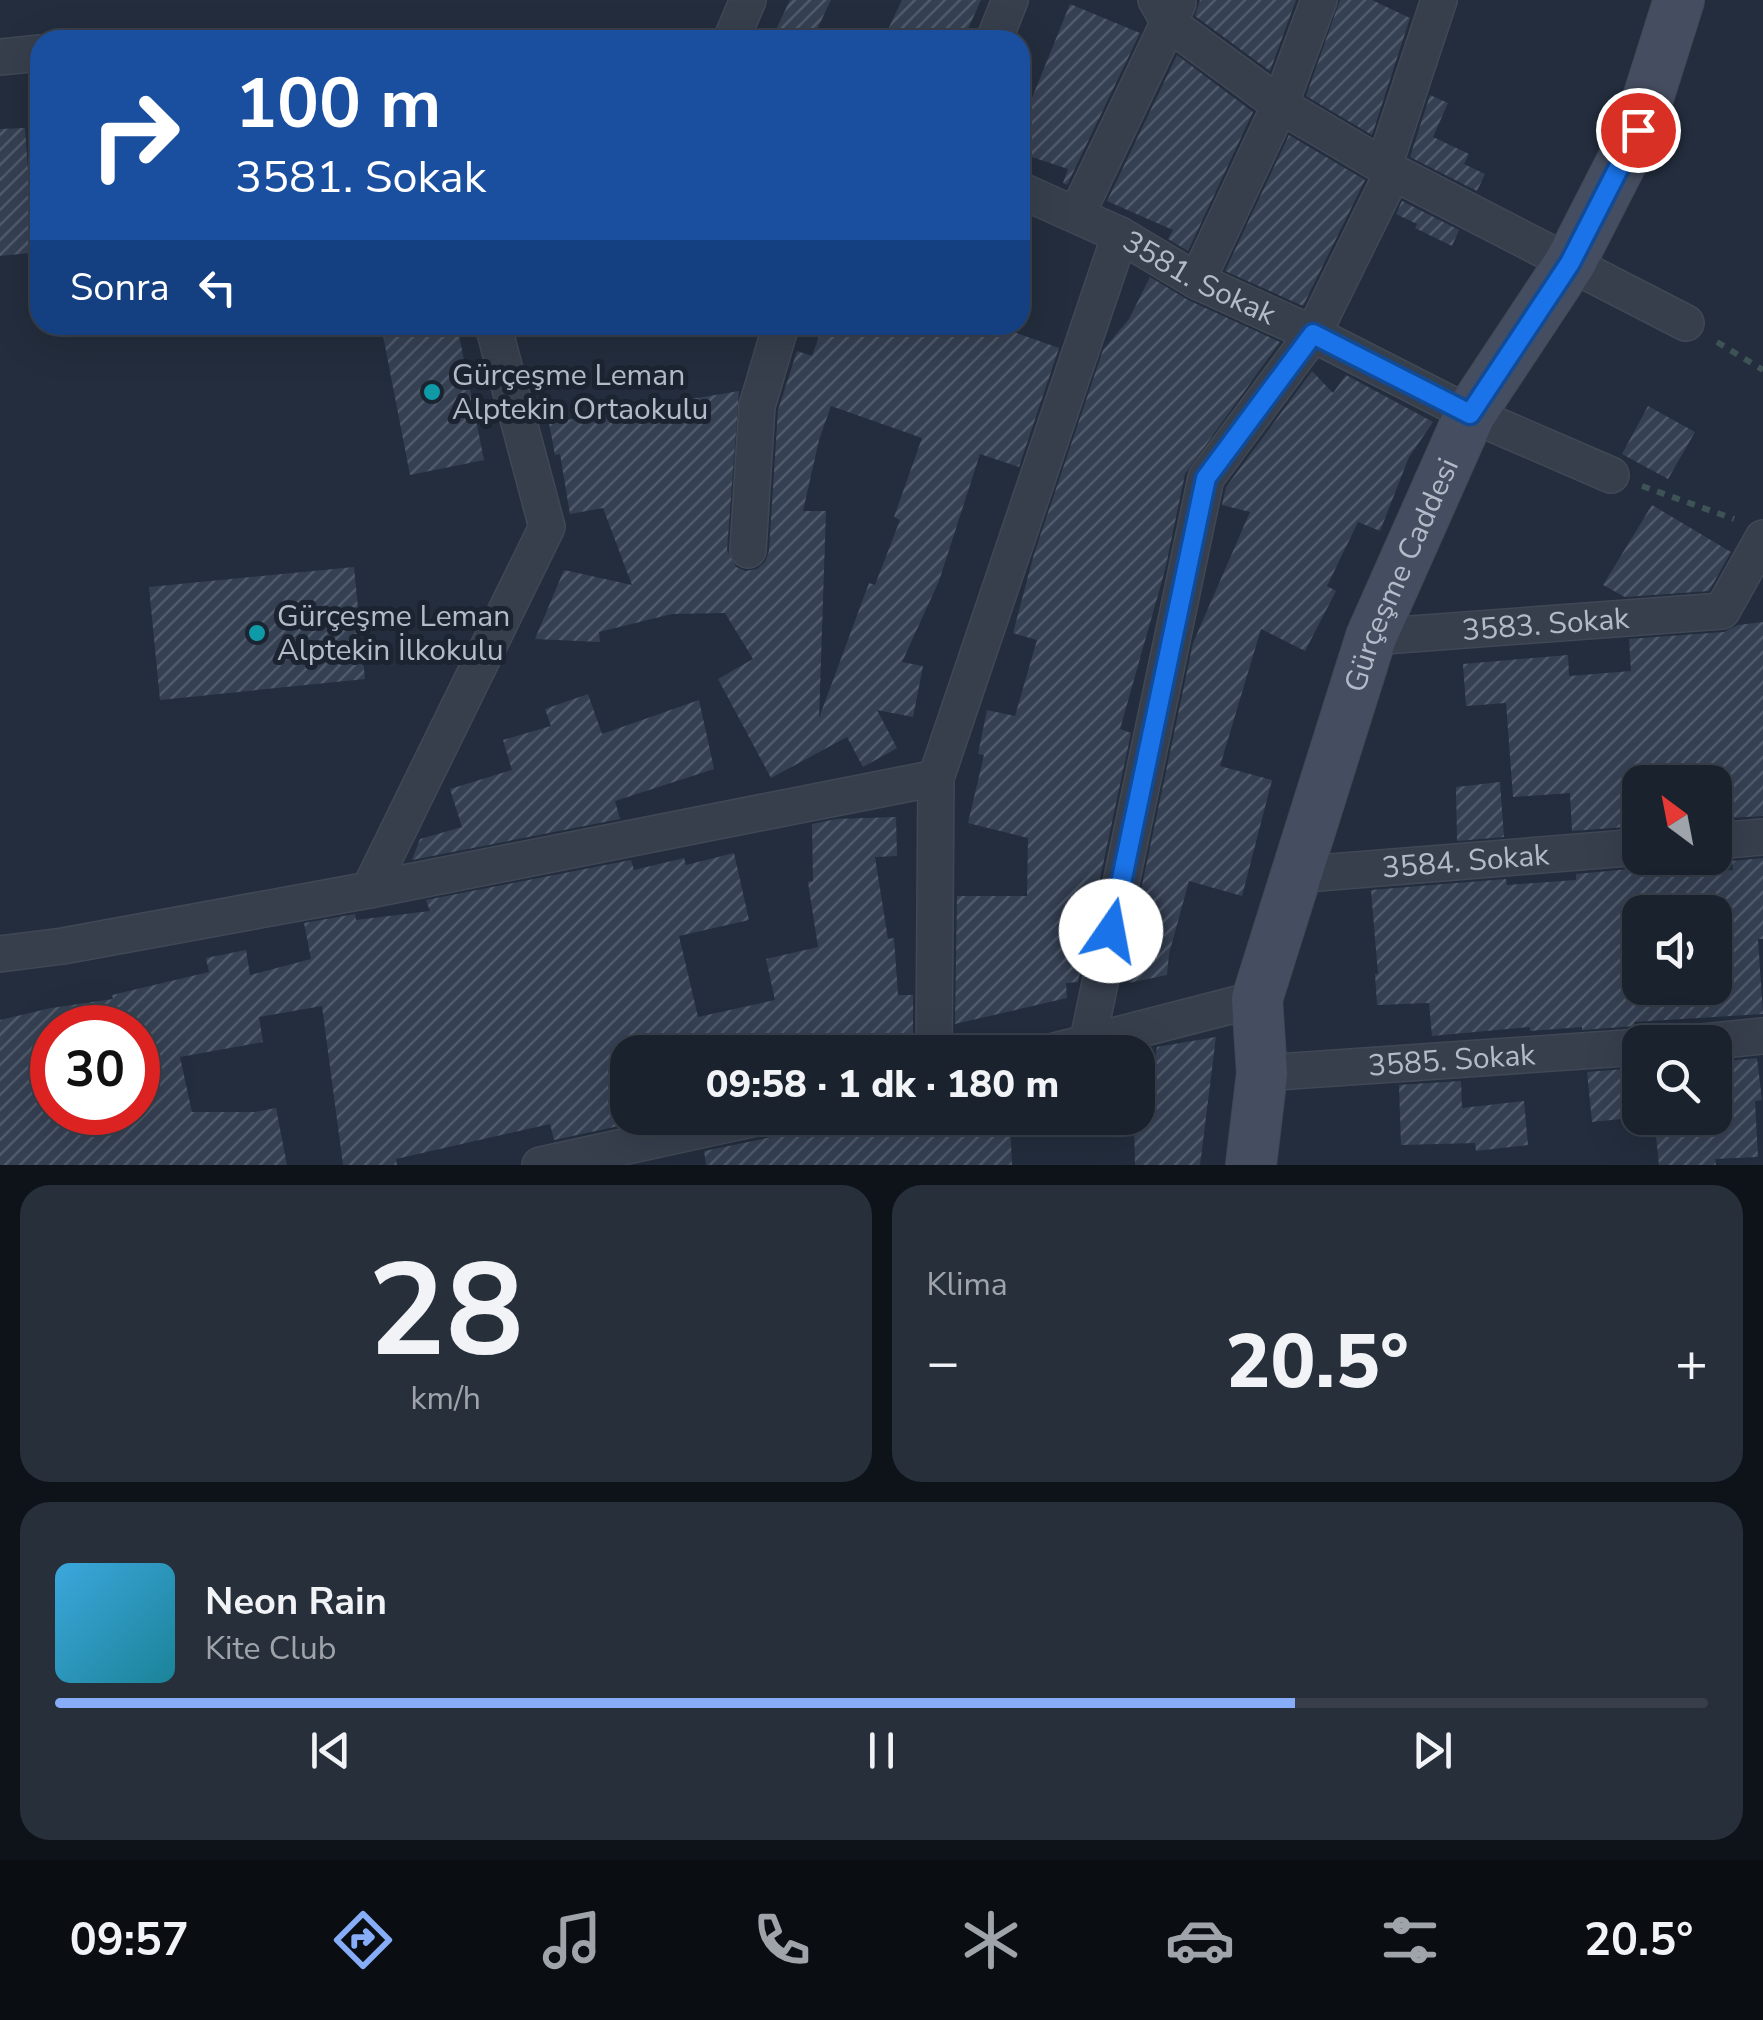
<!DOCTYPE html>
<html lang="tr">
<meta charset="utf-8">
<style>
body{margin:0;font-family:"Nunito Sans",sans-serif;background:#272f3a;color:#f1f3f6;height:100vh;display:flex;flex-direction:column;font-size:38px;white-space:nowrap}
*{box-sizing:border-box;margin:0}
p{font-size:32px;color:#9fa4aa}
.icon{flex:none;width:55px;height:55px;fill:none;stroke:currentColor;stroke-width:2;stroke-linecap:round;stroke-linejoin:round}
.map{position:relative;height:1165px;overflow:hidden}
.drawer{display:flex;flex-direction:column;gap:20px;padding:20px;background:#0e1319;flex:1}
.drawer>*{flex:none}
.hud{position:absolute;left:30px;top:30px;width:1000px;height:305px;border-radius:30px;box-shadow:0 10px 40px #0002,0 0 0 2px #383f4a;background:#1a4fa0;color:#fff;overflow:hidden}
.needle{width:65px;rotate:328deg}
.controls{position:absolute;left:1622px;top:765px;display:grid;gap:20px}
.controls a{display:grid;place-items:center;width:110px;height:110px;border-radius:20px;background:#1a222e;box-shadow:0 10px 40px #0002,0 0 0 2px #383f4a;font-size:50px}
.speed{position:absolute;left:30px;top:1005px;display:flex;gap:20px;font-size:50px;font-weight:700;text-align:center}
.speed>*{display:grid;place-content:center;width:130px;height:130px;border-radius:50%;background:#1a222e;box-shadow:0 10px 40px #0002,0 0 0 2px #383f4a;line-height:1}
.speed .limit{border:15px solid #d22;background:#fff;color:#111}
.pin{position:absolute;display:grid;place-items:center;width:85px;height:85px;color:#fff;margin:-42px;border:5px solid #fff;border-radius:50%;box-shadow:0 2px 10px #0007}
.me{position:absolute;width:110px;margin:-55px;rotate:12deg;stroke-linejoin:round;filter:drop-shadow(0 0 8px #0008)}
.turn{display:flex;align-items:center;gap:35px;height:210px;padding:0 40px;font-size:45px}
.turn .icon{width:130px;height:130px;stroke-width:2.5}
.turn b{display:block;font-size:70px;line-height:85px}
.then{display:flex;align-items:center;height:95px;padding:0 40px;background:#0003;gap:20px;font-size:38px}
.big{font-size:75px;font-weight:800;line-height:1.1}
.drawer .tile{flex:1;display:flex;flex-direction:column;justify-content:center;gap:15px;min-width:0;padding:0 35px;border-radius:30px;background:#272f3a}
.drawer .dial{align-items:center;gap:0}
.dial b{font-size:130px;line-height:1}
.song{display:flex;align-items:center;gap:30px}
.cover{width:120px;height:120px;border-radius:15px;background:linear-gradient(135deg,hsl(200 70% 55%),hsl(190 70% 35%))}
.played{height:10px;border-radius:5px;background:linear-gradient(90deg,#87adf9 75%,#383f4a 75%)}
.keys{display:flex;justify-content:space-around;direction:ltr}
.heat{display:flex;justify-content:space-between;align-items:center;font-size:55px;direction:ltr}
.drawer .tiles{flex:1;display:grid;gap:20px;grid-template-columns:1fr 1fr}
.tile:last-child{grid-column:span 2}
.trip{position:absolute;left:610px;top:1035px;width:545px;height:100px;border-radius:30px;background:#1a222e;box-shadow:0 10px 40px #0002,0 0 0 2px #383f4a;font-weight:800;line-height:100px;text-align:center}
.tabs{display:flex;height:160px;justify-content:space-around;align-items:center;background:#0a0e12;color:#9fa4aa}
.tabs .icon{width:70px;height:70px}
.tabs .selected{color:#87adf9}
.tabs b{font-size:45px;color:#f1f3f6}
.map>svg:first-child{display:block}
</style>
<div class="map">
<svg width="1763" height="1165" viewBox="0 0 1763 1165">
<defs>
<pattern id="building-hatch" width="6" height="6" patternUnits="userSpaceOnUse" patternTransform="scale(2.5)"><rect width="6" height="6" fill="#354053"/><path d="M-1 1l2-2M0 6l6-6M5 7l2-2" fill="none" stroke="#505a6a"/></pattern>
</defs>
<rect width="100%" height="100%" fill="#232d3d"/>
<path fill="url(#building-hatch)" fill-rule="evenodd" d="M790,0h41l-19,40h-41z
M902,0h79l-18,40h-80z
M1200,0h96l-26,71 -75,-55z
M1340,0h32l38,18 -38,117 -66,-39z
M1070,4l70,29 -73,152 -4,-2 5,-14 -48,-16v-54l10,4z
M1177,55l76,57 -65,139 -20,-12 5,-9 -66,-29z
M1430,95l18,8 -15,34 36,17 -5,10 21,10 -8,17 -67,-34z
M25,128l5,69 10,-1v56l-40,4v-127z
M1289,135l76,45 -62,126 -78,-35z
M1402,201l57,29 -7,16 -37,-18 2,-4 -21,-10z
M1150,277l38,23 92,42 -95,132 -20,96 -45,159 11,4 -53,249 -12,1 1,15 -112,26 2,-128h70l1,-58 -60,-15 16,-68 -6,-1 9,-44 28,6 22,-76 -24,-7 21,-79 69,-204 26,-31z
M381,325h76l27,135 -74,15z
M823,325h171l65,23 -40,119 -39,-13 -41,127 -37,81 21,4 -10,51 -36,-7 20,38 -34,19 -16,-30 -76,41 -53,-99 35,-20 -28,-46 -53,1 -73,18 1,10 -65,-3 29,-69 68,15 -29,-77 -33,6 -10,-60 -5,1 -6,-32 190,-32 -12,159 9,17 10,4 11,-2 8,-7 4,-11 9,-141 19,-59 15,5zM831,406l91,32 -28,79 6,3 -25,65 -6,-2 -50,135 7,-207h-23l16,-71z
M1312,371l21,22 13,-18 87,47 -24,35 -29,74 -22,-9 -31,64 9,5 -31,60 -44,-22 -41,137 52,14 -30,116 -53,-15 -20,73 -2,21 -38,8v-3h-7l71,-337 57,-131 -28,-7 4,-18z
M1648,406l47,26 -27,47 -46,-25z
M1652,505l79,47 -22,39 -84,6 -22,-12z
M354,567l11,112 -205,21 -11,-113z
M1763,622v194l-34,2 -3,-36h-86v44l-68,5 -2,-38 -57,4 -7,-94 -40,3 -3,-42 105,-9 1,21 62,-5 -2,-32 95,-7 14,-7z
M588,694l14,40 97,-34 15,69 -99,32 5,18 -208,41 8,-21 42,-12 -12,-38 62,-19 -9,-30 48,-14 -6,-17z
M1500,782l4,55 -47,4 -1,-54z
M896,817l1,39 -22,1 13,82 6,-1 4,57h15v52l-10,1 1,4h-276v72l-74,16 -4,-16 -154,35 1,6h-54l-21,-159 -63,11 4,25 -83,15 12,55h63l21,-4 11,57h-287v-145l51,-12 62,-9 -1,-4 97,-23 -3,-14 40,-8 4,25 61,-16 -7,-36 51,-9 1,6 74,-9 -4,-11 205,-40 3,10 50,-12 2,7 48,-12 15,67 -70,16 19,81 77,-17 -9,-41 52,-12 -10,-65 5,-1 -1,-57 25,-5zM52,1028h86v84h-86z
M1763,858v81h-5l5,75 -129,8 1,4 -53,4v-3l-52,4v-4l-98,9 -3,-33 -52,2 -2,-31h3l-7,-84 135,-11 1,6 69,-5v-6l66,-6 20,-8 2,15 69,-5 -1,-9zM1640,912h75v76h-75z
M1216,1037l-16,128h-65l-1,-47h4v-27l11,1 8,-45z
M1757,1058l5,42 -7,1 3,56 -43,2 1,6h-57l-5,-47h65l-4,-56z
M1639,1068l1,49 -48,5 -5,-50z
M1461,1081l1,27 62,-7 4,44 -52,6 -1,-8 -74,2 -2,-60z
M903,1118h107l2,47h-306l-2,-14 102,-21 1,8 97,-17z"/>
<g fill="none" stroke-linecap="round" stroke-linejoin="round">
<g stroke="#404856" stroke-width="38">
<g id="minor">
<path d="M1156,0l14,24 110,81 113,67"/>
<path d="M731,40l17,-40"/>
<path d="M994,40l16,-40"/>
<path d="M0,57l40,-4"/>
<path d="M1384,166l55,-166"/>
<path id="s1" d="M1020,190l100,45 77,46 116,53 157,80 141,61"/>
<path d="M1077,214l101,-211"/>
<path d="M1197,281l83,-176 39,-105"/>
<path d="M748,550l9,-144 24,-81"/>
<path id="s2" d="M1371,637l351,-26 41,-73"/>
<path d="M1715,841l48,-4"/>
<path id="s3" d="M1294,875l346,-28"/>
<path d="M369,890l567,-112 184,-543"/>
<path d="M0,954l63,-8 306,-56 178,-363 -54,-202"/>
<path d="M1703,1042l60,-6"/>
<path d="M1087,1045l119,-567 107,-144 80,-162 293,151"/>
<path d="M934,1052l2,-274"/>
<path d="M1051,1052l206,-53"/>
<path id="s4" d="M1262,1073l378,-26"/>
<path d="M540,1165l216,-47"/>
</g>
</g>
<g stroke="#404856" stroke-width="52">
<g id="secondary">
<path id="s5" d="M1251,1165l11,-92 -5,-74 114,-362 99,-223 100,-151 68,-133 41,-130"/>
</g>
</g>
<path stroke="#3e5356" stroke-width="6" stroke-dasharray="8 8" stroke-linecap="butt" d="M1717,342l46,28
M1642,486l92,33"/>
<use href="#minor" stroke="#373f4d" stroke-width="35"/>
<use href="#secondary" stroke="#454e60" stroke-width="50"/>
</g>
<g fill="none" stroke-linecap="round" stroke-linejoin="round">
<g stroke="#114b97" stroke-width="25">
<path id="route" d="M1111,931l95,-453 107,-144 157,80 100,-151 68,-133"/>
</g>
<use href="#route" stroke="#1a73e8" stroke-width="18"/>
</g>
<g fill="#0f9aa8" stroke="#1c2432" stroke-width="4">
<circle cx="432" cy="392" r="10"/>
<circle cx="257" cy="633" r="10"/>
</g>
<g text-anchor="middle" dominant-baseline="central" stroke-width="10" stroke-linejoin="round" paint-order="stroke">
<g font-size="30" fill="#b3bac8" stroke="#1c2432">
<text stroke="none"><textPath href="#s1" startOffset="200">3581. Sokak</textPath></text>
<text stroke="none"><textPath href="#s5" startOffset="615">Gürçeşme Caddesi</textPath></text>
<text stroke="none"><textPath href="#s2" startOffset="175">3583. Sokak</textPath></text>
<text stroke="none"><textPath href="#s3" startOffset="172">3584. Sokak</textPath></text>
<text stroke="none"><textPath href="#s4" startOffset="190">3585. Sokak</textPath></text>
</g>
<g font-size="30" fill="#b3bac8" stroke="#1c2432" text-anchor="start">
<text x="452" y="375">Gürçeşme Leman<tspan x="452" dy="34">Alptekin Ortaokulu</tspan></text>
<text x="277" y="616">Gürçeşme Leman<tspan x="277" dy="34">Alptekin İlkokulu</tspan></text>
</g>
</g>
</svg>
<div class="controls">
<a><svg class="needle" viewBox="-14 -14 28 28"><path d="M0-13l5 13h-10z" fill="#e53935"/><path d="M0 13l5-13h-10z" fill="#9fa4aa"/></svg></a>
<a><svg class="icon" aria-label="sound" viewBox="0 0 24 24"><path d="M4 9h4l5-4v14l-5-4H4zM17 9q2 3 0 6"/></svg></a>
<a><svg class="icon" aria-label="search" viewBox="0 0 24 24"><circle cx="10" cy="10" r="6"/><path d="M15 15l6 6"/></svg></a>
</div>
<div class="speed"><div class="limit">30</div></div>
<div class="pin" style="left:1638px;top:130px;background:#d93025"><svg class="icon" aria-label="arrive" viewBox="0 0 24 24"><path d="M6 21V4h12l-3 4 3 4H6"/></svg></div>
<svg class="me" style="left:1111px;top:931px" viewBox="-20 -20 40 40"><circle r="19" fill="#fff"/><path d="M0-13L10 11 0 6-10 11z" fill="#1a73e8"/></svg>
<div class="trip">09:58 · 1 dk · 180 m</div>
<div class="hud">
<div class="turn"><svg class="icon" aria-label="right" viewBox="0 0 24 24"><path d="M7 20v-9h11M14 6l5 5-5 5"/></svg><div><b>100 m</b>3581. Sokak</div></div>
<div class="then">Sonra<svg class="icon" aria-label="left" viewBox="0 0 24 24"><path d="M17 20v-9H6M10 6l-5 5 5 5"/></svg></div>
</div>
</div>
<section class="drawer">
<div class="tiles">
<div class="tile dial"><b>28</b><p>km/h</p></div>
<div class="tile"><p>Klima</p>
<div class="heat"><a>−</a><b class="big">20.5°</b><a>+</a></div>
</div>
<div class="tile">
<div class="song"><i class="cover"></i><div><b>Neon Rain</b><p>Kite Club</p></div></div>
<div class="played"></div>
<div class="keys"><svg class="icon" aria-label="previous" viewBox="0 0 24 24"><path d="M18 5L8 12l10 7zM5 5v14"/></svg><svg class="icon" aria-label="pause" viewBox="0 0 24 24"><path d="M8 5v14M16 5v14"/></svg><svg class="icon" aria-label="next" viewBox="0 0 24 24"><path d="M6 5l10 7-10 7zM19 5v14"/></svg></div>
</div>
</div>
</section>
<nav class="tabs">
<b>09:57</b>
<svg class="icon selected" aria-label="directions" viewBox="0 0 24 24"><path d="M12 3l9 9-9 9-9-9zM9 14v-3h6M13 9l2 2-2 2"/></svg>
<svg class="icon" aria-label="music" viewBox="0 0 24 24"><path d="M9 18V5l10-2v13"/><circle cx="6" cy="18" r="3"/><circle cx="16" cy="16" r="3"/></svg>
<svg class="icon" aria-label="phone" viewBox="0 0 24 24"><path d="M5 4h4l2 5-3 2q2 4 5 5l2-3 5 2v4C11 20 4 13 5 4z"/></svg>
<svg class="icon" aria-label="climate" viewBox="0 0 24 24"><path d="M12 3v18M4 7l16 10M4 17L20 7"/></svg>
<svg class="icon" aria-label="car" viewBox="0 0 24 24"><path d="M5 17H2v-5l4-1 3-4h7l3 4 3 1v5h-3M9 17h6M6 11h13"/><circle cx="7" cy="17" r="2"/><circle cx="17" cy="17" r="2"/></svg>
<svg class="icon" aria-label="filters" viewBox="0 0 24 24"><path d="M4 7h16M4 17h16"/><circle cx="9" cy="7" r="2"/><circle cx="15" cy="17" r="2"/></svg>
<b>20.5°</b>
</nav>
